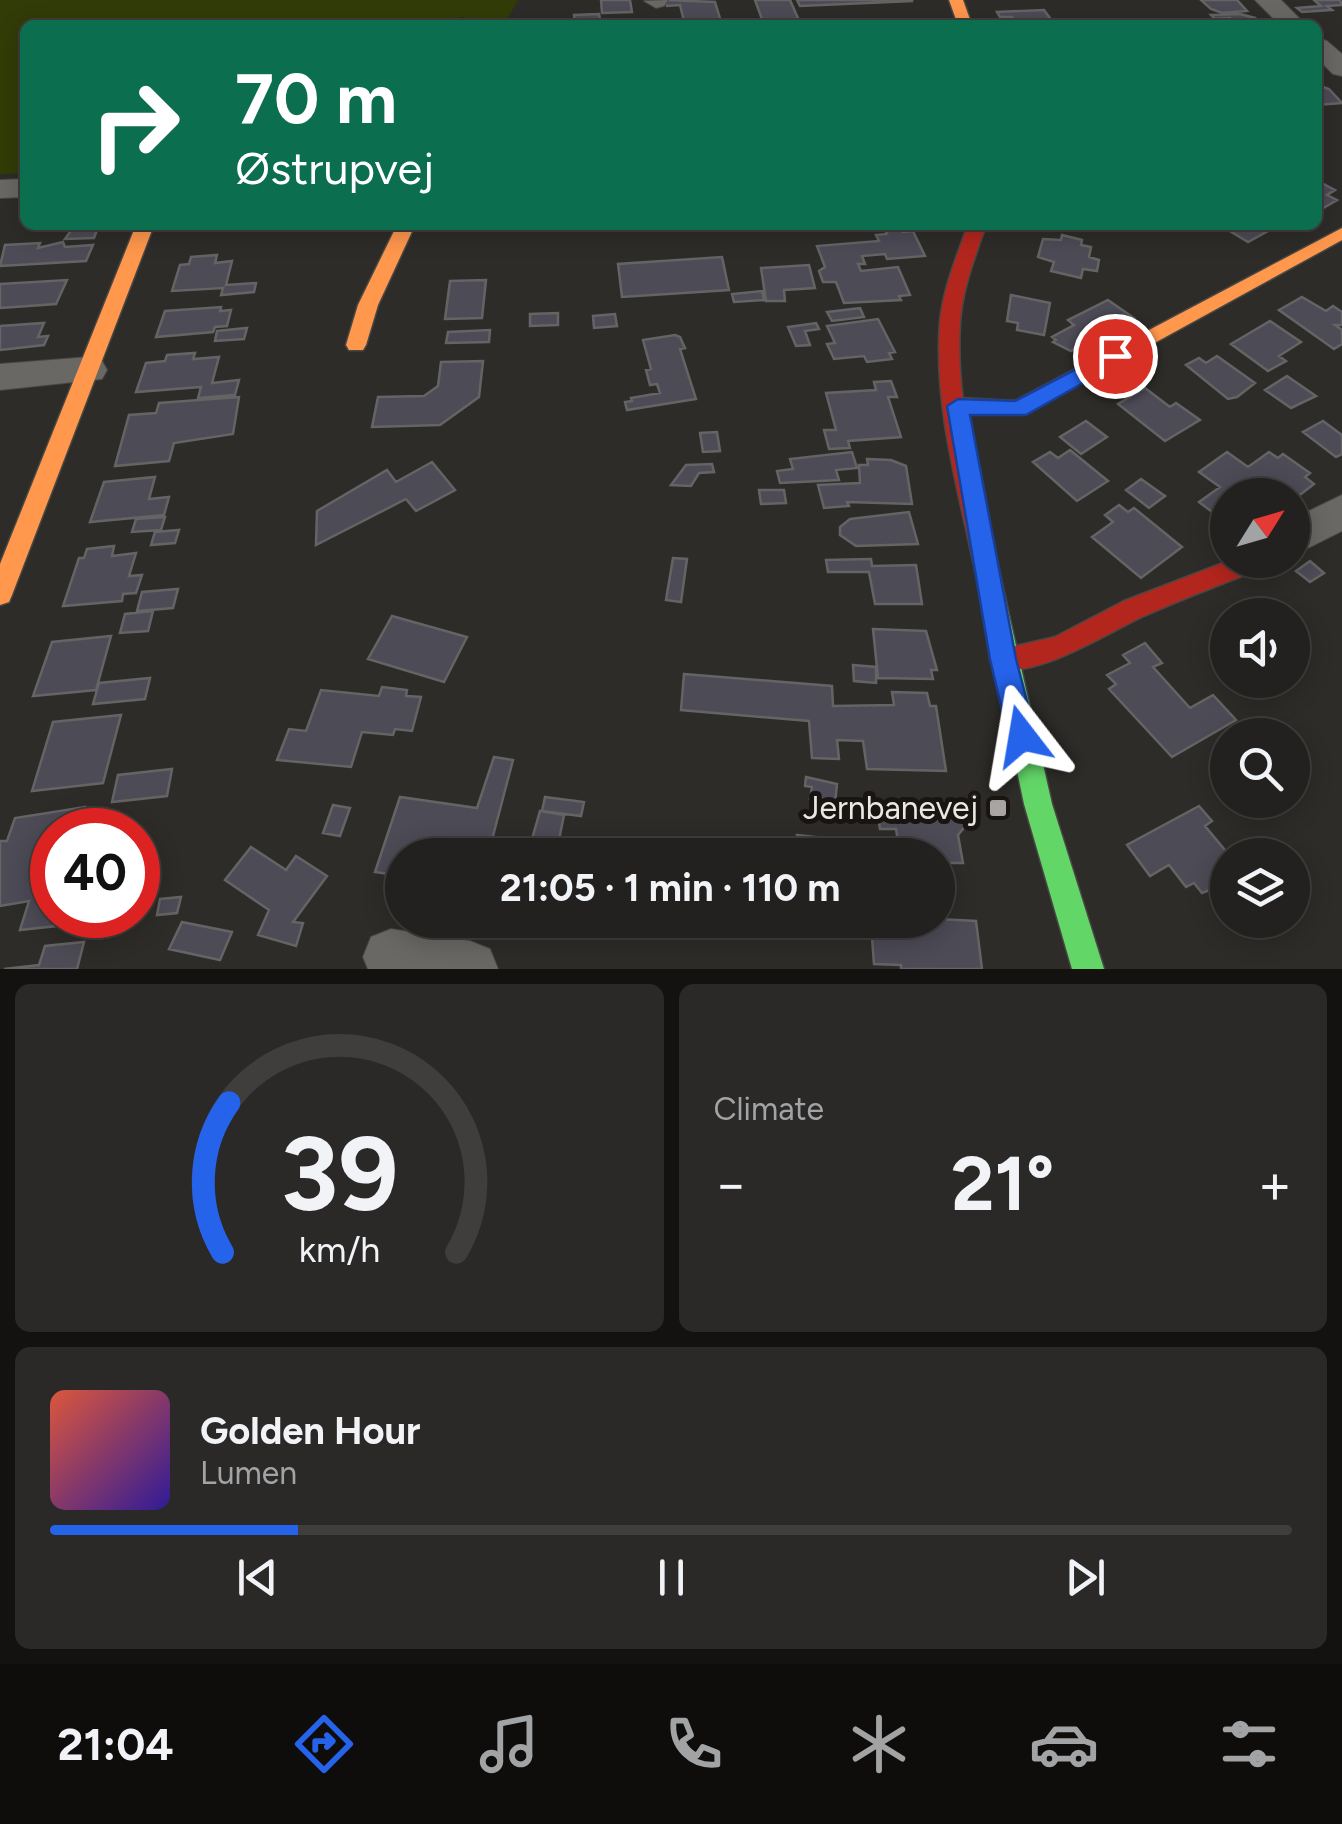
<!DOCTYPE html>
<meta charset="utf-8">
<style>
body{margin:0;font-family:Figtree,sans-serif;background:#2a2928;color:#f1f3f6;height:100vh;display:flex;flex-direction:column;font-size:38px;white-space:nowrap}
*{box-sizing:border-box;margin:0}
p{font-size:32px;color:#a2a3a4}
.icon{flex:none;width:55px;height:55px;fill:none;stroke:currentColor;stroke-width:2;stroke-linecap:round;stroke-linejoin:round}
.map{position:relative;height:969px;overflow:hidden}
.sheet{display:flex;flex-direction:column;gap:15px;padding:15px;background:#131211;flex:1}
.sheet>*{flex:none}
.top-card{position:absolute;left:20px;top:20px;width:1302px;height:210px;border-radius:15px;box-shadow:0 5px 25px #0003,0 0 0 2px #3f3e3d;background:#0b6e4f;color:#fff;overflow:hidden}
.needle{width:65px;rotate:53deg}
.buttons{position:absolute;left:1210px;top:478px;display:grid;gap:20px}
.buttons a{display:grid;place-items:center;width:100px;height:100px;border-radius:50%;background:#22211f;box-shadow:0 5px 25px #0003,0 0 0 2px #3f3e3d;font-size:50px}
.speed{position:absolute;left:30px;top:808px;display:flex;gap:20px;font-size:50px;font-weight:700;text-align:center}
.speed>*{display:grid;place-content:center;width:130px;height:130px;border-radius:50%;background:#22211f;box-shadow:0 5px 25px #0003,0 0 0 2px #3f3e3d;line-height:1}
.speed .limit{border:15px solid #d22;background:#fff;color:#111}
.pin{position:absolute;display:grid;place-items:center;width:85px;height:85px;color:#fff;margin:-42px;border:5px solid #fff;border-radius:50%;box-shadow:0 2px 10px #0007}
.me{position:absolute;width:110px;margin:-55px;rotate:346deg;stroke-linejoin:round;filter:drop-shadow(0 0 8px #0008)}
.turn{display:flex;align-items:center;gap:35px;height:210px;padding:0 50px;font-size:45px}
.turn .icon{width:130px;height:130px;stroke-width:2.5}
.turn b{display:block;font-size:70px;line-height:85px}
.big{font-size:75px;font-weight:700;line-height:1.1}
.sheet .tile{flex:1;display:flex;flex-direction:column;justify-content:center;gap:15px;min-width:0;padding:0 35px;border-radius:15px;background:#2a2928}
.sheet .dial{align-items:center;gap:0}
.dial svg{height:260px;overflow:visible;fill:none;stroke:#3f3e3d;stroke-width:7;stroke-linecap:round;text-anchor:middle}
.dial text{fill:#f1f3f6;stroke:none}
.song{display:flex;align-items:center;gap:30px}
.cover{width:120px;height:120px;border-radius:15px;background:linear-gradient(135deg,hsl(10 70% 55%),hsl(250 70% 35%))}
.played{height:10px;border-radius:5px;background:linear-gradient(90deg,#2563eb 20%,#3f3e3d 20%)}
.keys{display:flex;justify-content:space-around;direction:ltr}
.heat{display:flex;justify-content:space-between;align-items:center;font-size:55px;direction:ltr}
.sheet .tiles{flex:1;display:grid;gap:15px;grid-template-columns:1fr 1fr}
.tile:last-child{grid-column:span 2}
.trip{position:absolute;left:385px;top:838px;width:570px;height:100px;border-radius:50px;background:#22211f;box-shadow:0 5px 25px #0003,0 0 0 2px #3f3e3d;font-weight:700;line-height:100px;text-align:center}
.tab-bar{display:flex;height:160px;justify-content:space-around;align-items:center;background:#0e0d0c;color:#a2a3a4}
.tab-bar .icon{width:70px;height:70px}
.tab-bar .selected{color:#2563eb}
.tab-bar b{font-size:45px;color:#f1f3f6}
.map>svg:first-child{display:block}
</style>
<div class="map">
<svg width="1342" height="969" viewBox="0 0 1342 969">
<rect width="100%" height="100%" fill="#2e2c29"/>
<path fill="#323c07" d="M0,0h518l-13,23 -43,-6 -32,8h-405v148l-25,1z"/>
<path fill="#4c4b56" stroke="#646464" stroke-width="2.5" d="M601,0h29l2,12 -30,1z
M665,0l50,2 7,23h-37l-5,-20 -13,1z
M755,0h35l11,25h-37z
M797,0h115v1l-112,5z
M1201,0h36l10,11 -25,2 -11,-4z
M1314,0h26l2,5 -15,1 5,4 -30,2 -5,-4 24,-2z
M1044,10l11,15h-38l-5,-8h-12l-3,-5z
M599,14l2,10 45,1h-71l-1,-10z
M1240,14l15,4 8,7h-32h4l-5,-7 -15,1 -4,-4z
M1318,85l11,4 13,14 -24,2z
M1318,181l17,9 -8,5 10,5 -17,10z
M75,225h24l-5,13 -29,1z
M1220,225h41l9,5 -22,12z
M901,228l2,4 10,-1 12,25 -38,3 -2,-5 -23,2 3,8h-7l3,7 37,-4 12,28 -11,1 2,4 -57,3 -8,-21h-13l-4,-11 6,-4 -8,-21 62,-5 -3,-6 11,-1 -2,-5z
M1062,235l20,5 -1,5 10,2 -2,10 10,3 -2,11 -14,-2 -2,9 -30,-7 3,-9 -16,-5 5,-18 18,1z
M63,242l2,5 28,-2 -7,16 -86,5 5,-21 35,-2 -2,5z
M217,255l-2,8 17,-2 -6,24 30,-2 -2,9 -33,3 2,-7 -51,3 8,-26 9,-1 2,-7z
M722,257l7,33 -107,7 -4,-33z
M809,265l6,23 -31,2 1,11h-19l-5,-33z
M67,280l-11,24 -56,4v-24z
M486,280l-4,38 -37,1 5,-38z
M762,291l2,9 -30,2 -2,-8z
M1011,295l39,8 -6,32 -27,-5 1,-7 -11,-2z
M1302,297l24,14 7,-5 9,6v13h-7l7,5v14l-8,5 -55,-39z
M1108,300l26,18 -63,33 -18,-9 3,-2 -4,-3 22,-12 -6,-5z
M221,307l-1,4 11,-1 -4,16 -12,1 -2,5 -57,5 9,-26z
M860,308l4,9 -32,4 -5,-9z
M558,313v12l-28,1v-12z
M615,314l2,12 -23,2 -1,-12z
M878,319l17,33 -6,1 3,6 -25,3 -3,-6 -30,3 -7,-15 8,-1 -8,-17z
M1270,321l31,21 -22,14 7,5 -18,10 -37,-27z
M44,323l-6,14 10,-1 -4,9 -44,5v-24z
M816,323l3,6 -14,2 5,14 -14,1 -8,-19z
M247,328l-3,11 -29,2 2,-10z
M490,330l-1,12 -43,1 2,-11z
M675,335l5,2 5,11 -5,1 16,50 -69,11 -2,-8 7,-1 -1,-3 29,-5 -3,-9 -7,1 -4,-15 5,-1 -8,-29z
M195,353l-2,6 26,-2 -7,26 27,-3 -4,15 -37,3 3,-11 -65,5 10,-29 19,-2 2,-6z
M1217,356l38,27 -18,14 -9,2 -42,-34 13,-7 7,5z
M483,361l-4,36 -39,28 -68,2 6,-30 46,-1 14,-10 3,-24z
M1287,376l29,20 -25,12 -26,-18z
M891,381l6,16h-9l13,40 -53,4 2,7 -21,1 -5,-19h12l-10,-37 50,-3 -2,-8z
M1145,388l25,19 6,-4 24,17 -35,21 -47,-37z
M239,397l-6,37 -59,9 -5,18 -54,5 14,-51 27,-2 3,-10z
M1086,421l21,16 -26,17 -21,-17z
M1323,421l19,14v19l-6,3 -33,-25z
M717,432l3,19 -17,1 -3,-19z
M1070,450l38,31 -31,20 -44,-39 17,-10 8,6z
M852,452l5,16 -21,2 3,10 -59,3 -3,-12 16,-2 -3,-10z
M1227,452l21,15 21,-15 9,6 5,-4 27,19 -5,4 9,7 -22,17v-6h-64v29l-29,-22 21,-15 -21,-15z
M867,459l24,1 15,6 6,38 -65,-2 2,4 -25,2 -6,-23 42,-2 -1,-18h9z
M432,462l23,28 -39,21 -10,-12 -90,46 1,-34 70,-41 9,12z
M712,464l2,8 -15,1 -8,13 -20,-1 15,-20z
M155,477l-6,22 20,-2 -5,18 -74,7 14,-40z
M1141,479l24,17 -16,12 -23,-18z
M759,490h25l2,13 -25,1z
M1119,505l9,7 6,-4 48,39 -41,31 -49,-41 21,-15 -8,-7z
M909,512l9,32 -62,2 -16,-11v-8l10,-8z
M165,517l-4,13 -29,2 4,-13z
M179,530l-4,13 -24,2 4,-13z
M114,546l-2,10 24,-3 -7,23 13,-1 -6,18 -13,1 -1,7 -59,5 16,-48h5l3,-9z
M673,558l14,1 -6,43 -15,-2z
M871,559l1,7 44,-1 6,39h-47l-6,-32h-41l-2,-12z
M1310,561l14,12 -14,9 -14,-11z
M178,589l-5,19 -36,3 5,-19z
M153,611l-5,20 -28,2 5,-19z
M392,616l75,21 -23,45 -76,-23z
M873,629l53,2 11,39h-6l2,9 -55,-1z
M111,636l-15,54 -63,6 19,-54z
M1145,643l17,20 -9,4 37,41 23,-13 23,25 -64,37 -63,-68 7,-5 -9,-9 23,-12 -7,-8z
M853,665l23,2v16l-22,-2z
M684,674l148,12 1,20 61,-1 -2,-13 35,1 3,13h6l10,65 -79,-2 -4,-28 -26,-1 2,19 -27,-1 -3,-37 -128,-11z
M150,678l-5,21 -52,5 6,-21z
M382,687l25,3 -1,6 15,1 -9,34 -17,-2 -2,6 -31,-3 -11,35 -74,-7 12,-31 17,2 15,-41 58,6z
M121,715l-18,68 -71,8 21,-69z
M494,757l19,3 -25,95h-86v21l-27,-4 25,-75 77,11z
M172,769l-5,27 -55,6 6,-27z
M806,777l31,7 -2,20 -25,-5 2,-12 -7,-1z
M545,797l39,5 -3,14 -39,-5z
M893,801l59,1 15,22 -9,11 5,28h-25v-8h-38l-4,-26h-16l-4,-25z
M333,805l17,3 -10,28 -17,-3z
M1199,806l13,15 -7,5 24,29 -1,11 -5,2 5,15 -26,10 -8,-10 -8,4 -17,-22 -19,11 -23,-31z
M85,807l-6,23h-27v85h44l-2,7 -74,8 9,-29 -29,5v-65h7l8,-23z
M540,811l24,4 -5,25 21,3 -2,12h-75l3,-12 24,3z
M797,835l81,9 7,4v7h-88z
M251,847l35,23 10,-14 31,20 -34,46 10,1 -7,23 -38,-11 11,-25 -44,-30z
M181,897l-4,16 -20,2 3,-16z
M938,919l38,2 6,48h-81v-4l-27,-1 -3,-40 -35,-4z
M182,922l50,10 -12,28 -51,-11z
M84,942l-7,27h-73l35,-4 6,-19z"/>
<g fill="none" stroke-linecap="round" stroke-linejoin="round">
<g stroke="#494744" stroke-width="2">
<path id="street" d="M668,0l-4,6 -8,2 -12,-7z
M1255,0h26l25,25h-26z
M1318,38l9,3 15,13v22l-9,-2 -15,-15z
M25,179v18l-25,1v-18z
M89,357l13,4 5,9 -5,9 -102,11v-26z
M1342,495v36l-50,25v-37z
M391,929l79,12 20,8 8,20h-130l-5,-12 8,-20z"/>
</g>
<g stroke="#494744" stroke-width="3">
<path id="fast" d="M990,574l9,3 3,7 50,220 52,165h-32l-48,-165 -46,-220 3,-7z"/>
</g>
<g stroke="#494744" stroke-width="3">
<path id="slow" d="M949,0h14l9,25h-14z
M136,225h18l-142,370 -3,7 -9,3v-41z
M397,225h18l-37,80 -12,40 -3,5h-14l-3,-5 12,-40z
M1342,228v12l-317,174h-67l-11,-8 11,-8 57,3z"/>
</g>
<g stroke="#494744" stroke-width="3">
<path id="jam" d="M968,225h18c-11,32 -24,64 -26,98 -6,87 24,176 42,261l-3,7 -9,3 -9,-3 -3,-7c-17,-85 -45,-175 -38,-262 3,-33 17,-66 28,-97z
M1231,560h38l-4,7c-40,16 -81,31 -121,49 -36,16 -111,66 -150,51l-4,-8 4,-8 61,-14 69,-36z"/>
</g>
<use href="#street" fill="#6a6864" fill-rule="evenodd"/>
<use href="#fast" fill="#63d668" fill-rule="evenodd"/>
<use href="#slow" fill="#ff974d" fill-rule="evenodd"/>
<use href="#jam" fill="#b3261e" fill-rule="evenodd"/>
</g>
<path fill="#2563eb" stroke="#184099" stroke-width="2.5" d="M1115,349l7,3v9l-96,54h-56l46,244 20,77 -5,9 -9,4 -10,-4 -4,-9 -18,-77 -43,-253 11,-7 57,2z"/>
<rect fill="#a9a6a3" stroke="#181513" stroke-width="4" x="988" y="798" width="20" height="20" rx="5"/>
<g text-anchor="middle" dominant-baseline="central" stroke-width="10" stroke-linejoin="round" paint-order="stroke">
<g font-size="32" fill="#ebe8e4" stroke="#181513" text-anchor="end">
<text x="978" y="808">Jernbanevej</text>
</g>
</g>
</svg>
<div class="buttons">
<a><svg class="needle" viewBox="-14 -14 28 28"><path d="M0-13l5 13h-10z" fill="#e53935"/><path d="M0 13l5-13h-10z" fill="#a2a3a4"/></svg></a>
<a><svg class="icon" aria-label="sound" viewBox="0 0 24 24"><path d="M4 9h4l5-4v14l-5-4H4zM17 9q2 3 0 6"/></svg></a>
<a><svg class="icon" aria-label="search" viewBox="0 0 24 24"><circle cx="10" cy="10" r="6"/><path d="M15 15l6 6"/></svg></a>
<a><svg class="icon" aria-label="layers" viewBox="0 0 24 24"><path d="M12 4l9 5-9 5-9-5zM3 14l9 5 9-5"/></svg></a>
</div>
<div class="speed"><div class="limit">40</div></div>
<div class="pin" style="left:1115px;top:356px;background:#d93025"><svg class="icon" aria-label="arrive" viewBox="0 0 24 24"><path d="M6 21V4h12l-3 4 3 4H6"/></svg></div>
<svg class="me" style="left:1022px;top:736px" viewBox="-20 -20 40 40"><path d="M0-17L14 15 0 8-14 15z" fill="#2563eb" stroke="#fff" stroke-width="4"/></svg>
<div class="trip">21:05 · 1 min · 110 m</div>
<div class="top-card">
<div class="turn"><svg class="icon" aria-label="right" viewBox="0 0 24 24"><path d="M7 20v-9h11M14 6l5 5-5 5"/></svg><div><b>70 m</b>Østrupvej</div></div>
</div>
</div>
<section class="sheet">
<div class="tiles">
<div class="tile dial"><svg viewBox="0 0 100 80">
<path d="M14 69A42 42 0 1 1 86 69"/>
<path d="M14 69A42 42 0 0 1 16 23" stroke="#2563eb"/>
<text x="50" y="56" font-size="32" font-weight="700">39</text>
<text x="50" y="72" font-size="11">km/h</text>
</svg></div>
<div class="tile"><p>Climate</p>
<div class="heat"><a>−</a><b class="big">21°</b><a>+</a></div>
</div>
<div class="tile">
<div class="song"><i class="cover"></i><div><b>Golden Hour</b><p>Lumen</p></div></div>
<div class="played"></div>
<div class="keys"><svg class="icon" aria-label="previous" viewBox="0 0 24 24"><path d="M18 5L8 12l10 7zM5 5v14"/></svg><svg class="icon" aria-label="pause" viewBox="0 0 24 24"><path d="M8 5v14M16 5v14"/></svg><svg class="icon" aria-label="next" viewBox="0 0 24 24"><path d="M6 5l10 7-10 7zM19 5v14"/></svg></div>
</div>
</div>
</section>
<nav class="tab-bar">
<b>21:04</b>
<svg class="icon selected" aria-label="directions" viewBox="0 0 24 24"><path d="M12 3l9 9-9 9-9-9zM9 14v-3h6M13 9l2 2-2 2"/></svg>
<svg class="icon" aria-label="music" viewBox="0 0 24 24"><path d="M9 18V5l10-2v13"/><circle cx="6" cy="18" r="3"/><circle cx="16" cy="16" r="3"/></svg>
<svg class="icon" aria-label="phone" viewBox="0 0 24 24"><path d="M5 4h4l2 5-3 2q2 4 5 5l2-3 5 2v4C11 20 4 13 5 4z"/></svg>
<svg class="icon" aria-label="climate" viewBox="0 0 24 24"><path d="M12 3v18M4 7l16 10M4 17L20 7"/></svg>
<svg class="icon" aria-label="car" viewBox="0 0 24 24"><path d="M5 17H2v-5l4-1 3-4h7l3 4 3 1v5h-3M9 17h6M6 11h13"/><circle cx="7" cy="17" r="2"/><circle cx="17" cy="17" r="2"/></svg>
<svg class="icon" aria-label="filters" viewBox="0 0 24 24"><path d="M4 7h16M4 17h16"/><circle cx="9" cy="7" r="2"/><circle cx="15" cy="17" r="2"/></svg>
</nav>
